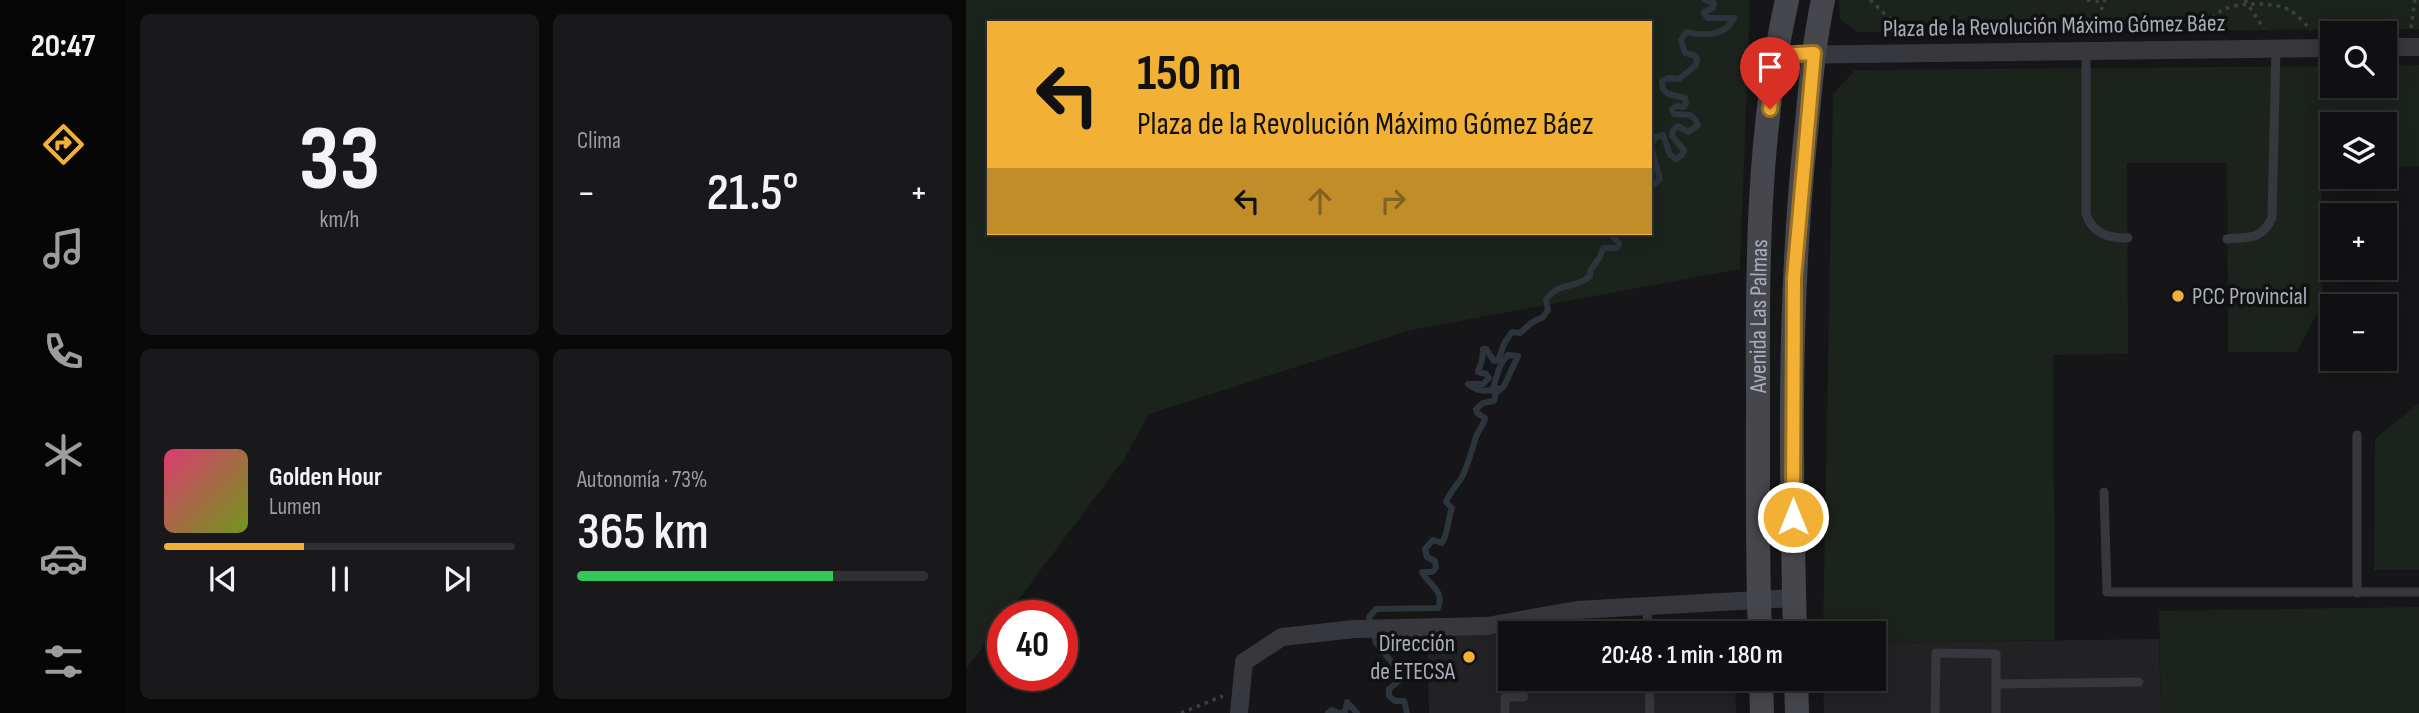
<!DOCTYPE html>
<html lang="es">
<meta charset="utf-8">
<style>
body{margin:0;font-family:"Sofia Sans Condensed",sans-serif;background:#19191b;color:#f1f3f6;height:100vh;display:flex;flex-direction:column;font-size:26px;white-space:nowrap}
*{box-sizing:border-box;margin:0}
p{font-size:23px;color:#9c9d9f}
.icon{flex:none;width:38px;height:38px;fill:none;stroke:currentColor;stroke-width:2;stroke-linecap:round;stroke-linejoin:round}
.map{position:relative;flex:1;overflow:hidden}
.drawer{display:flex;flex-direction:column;gap:14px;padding:14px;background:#09090a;width:840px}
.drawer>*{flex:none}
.hud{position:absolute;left:21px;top:21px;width:665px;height:214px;border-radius:0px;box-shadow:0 4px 18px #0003,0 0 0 2px #303032;background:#f2b134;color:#111;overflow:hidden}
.tools{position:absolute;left:1354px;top:21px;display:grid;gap:14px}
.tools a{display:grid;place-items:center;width:77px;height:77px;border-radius:0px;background:#101012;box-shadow:0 4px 18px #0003,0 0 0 2px #303032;font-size:35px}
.speed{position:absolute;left:21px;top:600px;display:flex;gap:14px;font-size:35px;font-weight:700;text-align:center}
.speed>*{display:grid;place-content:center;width:91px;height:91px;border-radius:50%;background:#101012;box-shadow:0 4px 18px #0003,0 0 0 2px #303032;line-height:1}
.speed .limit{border:10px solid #d22;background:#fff;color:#111}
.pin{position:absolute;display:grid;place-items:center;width:60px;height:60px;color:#fff;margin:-72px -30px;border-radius:50% 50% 50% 0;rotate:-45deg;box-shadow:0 0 7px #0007}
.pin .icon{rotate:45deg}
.me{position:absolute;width:77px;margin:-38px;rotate:0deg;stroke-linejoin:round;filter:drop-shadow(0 0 5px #0008)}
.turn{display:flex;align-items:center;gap:24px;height:147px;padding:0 35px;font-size:32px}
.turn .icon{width:91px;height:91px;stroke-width:2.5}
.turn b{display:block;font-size:49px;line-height:60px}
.lanes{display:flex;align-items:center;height:66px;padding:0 35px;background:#0003;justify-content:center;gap:35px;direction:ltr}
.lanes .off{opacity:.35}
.big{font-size:52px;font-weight:600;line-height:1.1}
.drawer .tile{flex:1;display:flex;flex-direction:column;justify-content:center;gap:10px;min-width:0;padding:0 24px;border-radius:10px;background:#19191b}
.drawer .dial{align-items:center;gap:0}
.dial b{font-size:91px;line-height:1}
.song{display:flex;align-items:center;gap:21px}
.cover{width:84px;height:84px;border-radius:10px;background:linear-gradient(135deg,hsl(340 70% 55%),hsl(80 70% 35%))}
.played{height:7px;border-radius:4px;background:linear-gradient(90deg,#f2b134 40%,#303032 40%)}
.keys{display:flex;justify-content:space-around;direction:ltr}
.heat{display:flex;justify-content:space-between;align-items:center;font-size:38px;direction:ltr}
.charge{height:10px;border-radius:5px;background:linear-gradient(90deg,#34c759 73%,#303032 0)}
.drawer .tiles{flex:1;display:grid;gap:14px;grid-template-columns:repeat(2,1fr)}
.trip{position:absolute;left:532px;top:621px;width:388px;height:70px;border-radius:0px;background:#101012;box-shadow:0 4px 18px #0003,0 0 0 2px #303032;font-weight:600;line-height:70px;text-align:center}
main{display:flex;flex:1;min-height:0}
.tabs{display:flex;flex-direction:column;width:126px;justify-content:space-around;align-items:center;background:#060607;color:#9c9d9f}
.tabs .icon{width:49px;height:49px}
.tabs .active{color:#f2b134}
.tabs b{font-size:32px;color:#f1f3f6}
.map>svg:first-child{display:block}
</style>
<main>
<nav class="tabs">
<b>20:47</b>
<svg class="icon active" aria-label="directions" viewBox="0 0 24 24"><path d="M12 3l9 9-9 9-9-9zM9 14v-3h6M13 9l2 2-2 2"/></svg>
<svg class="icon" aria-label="music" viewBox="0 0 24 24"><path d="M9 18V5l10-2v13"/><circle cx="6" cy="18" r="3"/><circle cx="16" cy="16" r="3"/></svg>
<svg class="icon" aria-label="phone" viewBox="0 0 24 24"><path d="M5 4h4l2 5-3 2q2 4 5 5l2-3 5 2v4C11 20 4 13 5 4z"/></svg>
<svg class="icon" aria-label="climate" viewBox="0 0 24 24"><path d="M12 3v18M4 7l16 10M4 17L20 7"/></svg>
<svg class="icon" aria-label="car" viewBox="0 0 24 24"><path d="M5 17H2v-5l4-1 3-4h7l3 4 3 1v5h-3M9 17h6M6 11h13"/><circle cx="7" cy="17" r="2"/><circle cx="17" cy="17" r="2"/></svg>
<svg class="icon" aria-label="filters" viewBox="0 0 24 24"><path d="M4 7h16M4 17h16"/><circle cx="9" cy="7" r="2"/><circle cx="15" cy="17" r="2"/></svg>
</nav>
<section class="drawer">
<div class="tiles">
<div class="tile dial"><b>33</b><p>km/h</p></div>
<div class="tile"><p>Clima</p>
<div class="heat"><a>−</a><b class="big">21.5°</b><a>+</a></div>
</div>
<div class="tile">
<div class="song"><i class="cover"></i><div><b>Golden Hour</b><p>Lumen</p></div></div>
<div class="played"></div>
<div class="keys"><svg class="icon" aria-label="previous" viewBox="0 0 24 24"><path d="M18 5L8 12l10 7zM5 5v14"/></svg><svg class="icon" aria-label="pause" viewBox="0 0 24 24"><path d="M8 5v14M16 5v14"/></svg><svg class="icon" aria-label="next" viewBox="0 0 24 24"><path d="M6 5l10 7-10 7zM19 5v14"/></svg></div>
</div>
<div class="tile"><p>Autonomía · 73%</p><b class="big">365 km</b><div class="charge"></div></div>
</div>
</section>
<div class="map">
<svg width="1453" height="713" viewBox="0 0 1453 713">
<rect width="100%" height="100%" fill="#161618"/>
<path fill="#222225" d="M768,630v4h-195z
M544,634v45h225l1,34h-307l-2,-78z
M1193,639l2,74h-337l-1,-34h51v-36z"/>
<path fill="#1c231d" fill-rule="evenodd" d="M0,0h784l-10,269 -329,61 -262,84 -25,45 -118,157h-3v4l-37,49zM23,23h661v210h-661z
M873,0h580v29l-562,3 -17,-13z
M1453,65v101l-34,1v-43h-52v43l-12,1 2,133 -26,51h-69l-1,-189h-100l1,191 -75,1 2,285 -181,3v-9h-51l10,-540 22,-24 478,-4v20h52v-20z
M1453,403v167h-45l1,-131z
M1453,607v106h-258l-2,-102z"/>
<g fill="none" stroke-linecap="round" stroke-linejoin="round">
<path stroke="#2c353c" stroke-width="6" d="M684,182l3,3 7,-6 -10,-34 6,-8 7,-2 7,20 6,4 6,-4 2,-5 -12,-14 1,-6 5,-4 10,6 10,-7c-6,-14 -11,-9 -24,-11l-2,-5 5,-3 6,1 3,-3 -1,-6 -17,-4 -5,-5 -1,-8 6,-3 11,1 17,-14 1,-6 -3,-4 -9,-2 -4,-13 5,-8c18,4 39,5 48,-14h-27l-3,-6 9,-4 1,-5 -9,-3
M526,391c6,-15 5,-25 16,-36l10,1 -14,30 -8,7
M362,713l4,-3 7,3
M374,713l5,-1 2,-10 10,11
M441,713l-3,-12h-9l-6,-5v-7l15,-12 -28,-34 -7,-26 7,-8 62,-1c7,-18 -9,-22 -16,-36h10l4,-4 -1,-7 -8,-4 -2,-8 8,-9 9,3c7,-11 5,-23 10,-35l-6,-6c4,-10 9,-15 15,-23 5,-8 12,-32 15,-42 2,-7 8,-12 9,-19l-8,-5 -1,-4 7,-6 11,-2 3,-13c-10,5 -21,3 -29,-4h15l6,-6 -3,-4 -8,-2 4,-12 1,-11h3l8,12 4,-1 7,-18 7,-10 8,1 11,-10 12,-6 5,-7 -2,-10c12,-19 29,-10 44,-24v-5l10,-14 3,-9h14l2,-5 -10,-10"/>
<path stroke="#3d3f44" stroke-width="3.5" stroke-dasharray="3.5 5" stroke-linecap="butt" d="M904,0l27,25 2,10
M1121,0l17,2
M1279,0l19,29
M1445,28l4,-28
M1234,30c6,-7 13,-14 21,-19 15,-9 55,-10 70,0 7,4 14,13 20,19
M1126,34l13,-34
M215,713l42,-17"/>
<path stroke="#37383d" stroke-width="9" d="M1120,51v163c7,20 22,24 42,24
M1261,239c23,-2 34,1 45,-21l4,-169
M1391,435v158
M1138,492l3,100h312
M681,605l1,29
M683,679l1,34
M1030,684l143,-2
M539,713v-16h19
M969,713l1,-60 60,1v59"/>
<path stroke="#37383d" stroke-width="18" d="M1419,47h34
M810,55l557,-7
M273,713l5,-51 38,-25 72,-8 133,-3 90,-16 217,-12"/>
<g stroke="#45474d" stroke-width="24">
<path id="s1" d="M794,634c-3,-80 -2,-159 -2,-239 -1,-132 0,-266 29,-395"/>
<path d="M829,634c-4,-164 -7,-329 10,-492 5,-48 8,-95 18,-142"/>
<path d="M795,679l1,34"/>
<path d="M830,679l1,34"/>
</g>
</g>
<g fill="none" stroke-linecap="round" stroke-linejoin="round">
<g stroke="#9d7322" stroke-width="18">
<path id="route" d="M804,109l6,-54 38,-2 -20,225 -1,239"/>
</g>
<use href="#route" stroke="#f2b134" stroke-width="12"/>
</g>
<g fill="#f2b134" stroke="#111113" stroke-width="2.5">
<circle cx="1212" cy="296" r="7"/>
<circle cx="503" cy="657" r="7"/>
</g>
<g text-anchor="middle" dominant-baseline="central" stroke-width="7" stroke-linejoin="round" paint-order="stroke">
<g font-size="24" fill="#a8adb8" stroke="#111113">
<text transform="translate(1088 26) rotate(-1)">Plaza de la Revolución Máximo Gómez Báez</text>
<text stroke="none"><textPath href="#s1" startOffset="318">Avenida Las Palmas</textPath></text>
</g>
<g font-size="24" fill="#a8adb8" stroke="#111113" text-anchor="start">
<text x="1226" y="296">PCC Provincial</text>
<text x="489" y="643" text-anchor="end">Dirección<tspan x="489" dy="28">de ETECSA</tspan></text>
</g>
</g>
</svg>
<div class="tools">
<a><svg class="icon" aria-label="search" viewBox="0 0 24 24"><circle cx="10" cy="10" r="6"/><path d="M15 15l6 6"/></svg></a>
<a><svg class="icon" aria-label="layers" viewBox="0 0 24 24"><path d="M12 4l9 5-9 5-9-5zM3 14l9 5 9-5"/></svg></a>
<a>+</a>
<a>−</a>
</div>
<div class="speed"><div class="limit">40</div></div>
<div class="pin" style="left:804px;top:109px;background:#d93025"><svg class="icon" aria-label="arrive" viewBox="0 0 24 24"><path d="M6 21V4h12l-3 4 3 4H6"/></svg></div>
<svg class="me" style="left:827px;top:517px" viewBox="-20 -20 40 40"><circle r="17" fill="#f2b134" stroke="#fff" stroke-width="3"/><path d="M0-11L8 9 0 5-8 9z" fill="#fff"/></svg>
<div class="trip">20:48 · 1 min · 180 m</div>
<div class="hud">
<div class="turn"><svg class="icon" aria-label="left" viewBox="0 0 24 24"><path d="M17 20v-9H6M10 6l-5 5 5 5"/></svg><div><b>150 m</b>Plaza de la Revolución Máximo Gómez Báez</div></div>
<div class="lanes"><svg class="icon" aria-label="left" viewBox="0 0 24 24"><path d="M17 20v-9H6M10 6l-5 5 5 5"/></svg><svg class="icon off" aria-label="ahead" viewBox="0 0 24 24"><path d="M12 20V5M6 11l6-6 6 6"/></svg><svg class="icon off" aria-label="right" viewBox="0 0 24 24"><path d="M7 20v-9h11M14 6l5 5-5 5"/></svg></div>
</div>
</div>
</main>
